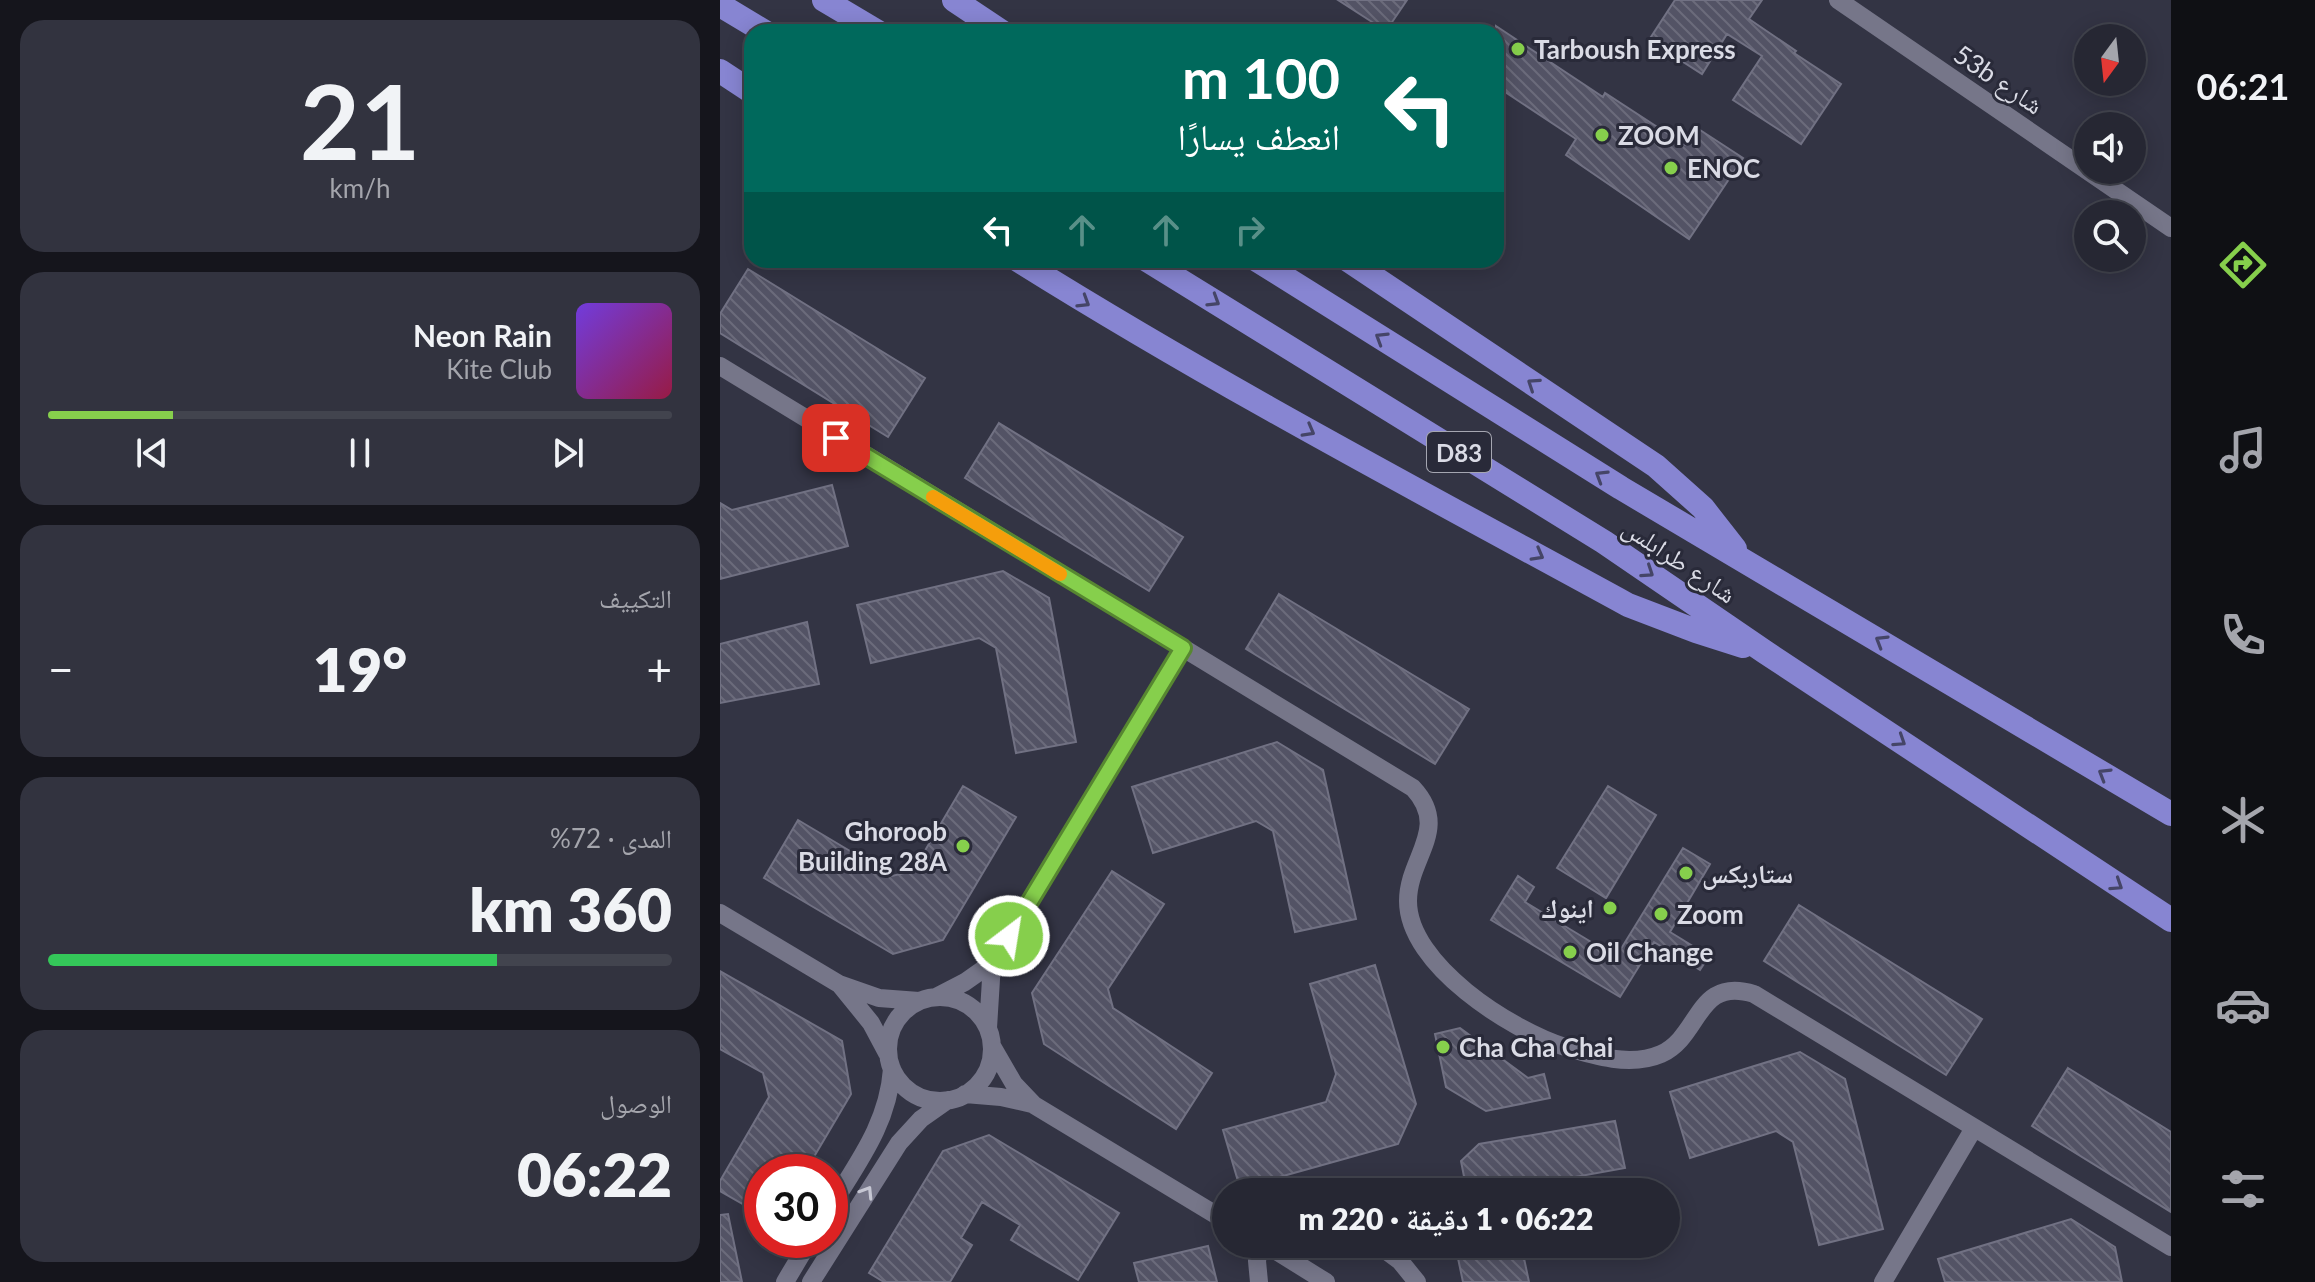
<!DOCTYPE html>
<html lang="ar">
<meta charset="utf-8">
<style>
body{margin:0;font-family:Lato,"Noto Naskh Arabic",sans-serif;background:#32333f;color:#f1f3f6;direction:rtl;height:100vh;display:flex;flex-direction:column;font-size:30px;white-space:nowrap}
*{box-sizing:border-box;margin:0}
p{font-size:26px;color:#a4a5ac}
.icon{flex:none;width:44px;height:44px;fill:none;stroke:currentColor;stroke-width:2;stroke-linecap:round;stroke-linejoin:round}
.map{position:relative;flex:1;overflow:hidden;direction:ltr}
.sheet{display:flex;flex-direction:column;gap:20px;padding:20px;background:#15151c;width:720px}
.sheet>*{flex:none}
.hud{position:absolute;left:24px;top:24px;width:760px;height:244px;border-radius:24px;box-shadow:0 4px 20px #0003,0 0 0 2px #42444e;direction:rtl;background:#00695c;color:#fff;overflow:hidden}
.needle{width:52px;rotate:195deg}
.fabs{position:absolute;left:1354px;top:24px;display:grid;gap:16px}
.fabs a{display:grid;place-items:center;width:72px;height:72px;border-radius:50%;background:#262733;box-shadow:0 4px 20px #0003,0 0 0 2px #42444e;font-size:40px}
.speed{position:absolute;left:24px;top:1154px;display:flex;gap:16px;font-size:40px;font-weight:700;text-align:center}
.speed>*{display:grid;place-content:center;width:104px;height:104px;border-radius:50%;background:#262733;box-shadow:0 4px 20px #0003,0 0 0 2px #42444e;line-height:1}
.speed .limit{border:12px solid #d22;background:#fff;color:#111}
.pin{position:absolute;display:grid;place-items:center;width:68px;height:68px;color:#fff;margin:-34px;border-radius:16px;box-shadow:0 4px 12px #0006}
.me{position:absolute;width:88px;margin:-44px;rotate:31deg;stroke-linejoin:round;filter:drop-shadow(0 0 6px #0008)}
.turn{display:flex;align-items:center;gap:28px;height:168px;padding:0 32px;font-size:36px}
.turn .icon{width:104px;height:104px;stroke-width:2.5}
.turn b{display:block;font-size:56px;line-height:68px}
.lanes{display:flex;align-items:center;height:76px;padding:0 32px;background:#0003;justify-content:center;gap:40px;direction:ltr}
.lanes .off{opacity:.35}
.big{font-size:60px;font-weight:800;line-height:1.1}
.sheet .card{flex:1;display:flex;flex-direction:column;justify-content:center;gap:12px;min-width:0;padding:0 28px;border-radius:24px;background:#32333f}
.sheet .dial{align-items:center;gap:0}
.dial b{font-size:104px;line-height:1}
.song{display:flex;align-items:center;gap:24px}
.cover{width:96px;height:96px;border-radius:12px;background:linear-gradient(135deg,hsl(260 70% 55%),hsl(340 70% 35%))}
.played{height:8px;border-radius:4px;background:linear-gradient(90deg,#86cf4c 20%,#42444e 20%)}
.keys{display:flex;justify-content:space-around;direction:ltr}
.heat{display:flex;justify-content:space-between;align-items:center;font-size:44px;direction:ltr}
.charge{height:12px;border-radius:6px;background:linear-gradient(90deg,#34c759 72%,#42444e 0)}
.trip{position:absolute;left:492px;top:1178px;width:468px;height:80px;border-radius:40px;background:#262733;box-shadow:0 4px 20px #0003,0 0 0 2px #42444e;font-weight:800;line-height:80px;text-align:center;direction:rtl}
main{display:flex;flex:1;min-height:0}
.tabs{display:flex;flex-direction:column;width:144px;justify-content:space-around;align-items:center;background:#0f1014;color:#a4a5ac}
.tabs .icon{width:56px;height:56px}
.tabs .current{color:#86cf4c}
.tabs b{font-size:36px;color:#f1f3f6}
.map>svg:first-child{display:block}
</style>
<main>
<nav class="tabs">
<b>06:21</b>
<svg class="icon current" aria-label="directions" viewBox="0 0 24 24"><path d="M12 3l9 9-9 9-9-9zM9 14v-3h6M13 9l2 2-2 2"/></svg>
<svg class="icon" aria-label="music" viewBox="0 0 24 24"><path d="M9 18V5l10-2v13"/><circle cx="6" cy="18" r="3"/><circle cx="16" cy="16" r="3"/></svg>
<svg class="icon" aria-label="phone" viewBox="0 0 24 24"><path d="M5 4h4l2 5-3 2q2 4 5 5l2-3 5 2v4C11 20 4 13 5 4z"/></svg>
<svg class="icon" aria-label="climate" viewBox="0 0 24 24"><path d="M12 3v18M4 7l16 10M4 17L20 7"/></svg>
<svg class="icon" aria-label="car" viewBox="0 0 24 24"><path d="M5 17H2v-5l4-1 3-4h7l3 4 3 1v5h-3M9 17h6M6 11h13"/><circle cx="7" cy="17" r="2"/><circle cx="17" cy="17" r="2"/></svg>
<svg class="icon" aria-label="filters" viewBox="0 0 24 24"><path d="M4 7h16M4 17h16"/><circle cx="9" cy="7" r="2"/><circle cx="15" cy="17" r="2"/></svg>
</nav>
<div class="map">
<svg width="1451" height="1282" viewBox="0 0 1451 1282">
<defs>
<pattern id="building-back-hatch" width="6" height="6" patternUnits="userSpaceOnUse" patternTransform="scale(2)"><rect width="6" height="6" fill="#535365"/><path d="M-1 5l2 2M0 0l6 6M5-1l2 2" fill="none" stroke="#6b6b7b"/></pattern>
</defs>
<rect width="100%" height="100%" fill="#333444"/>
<path fill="url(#building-back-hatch)" stroke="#717183" stroke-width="2" d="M618,0h69l-21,31z
M955,0h87l-13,19 47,32 -2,2 47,31 -40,60 -68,-44 29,-44 -35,-22 -25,40 -53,-34z
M776,26l107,71 2,-4 80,52 12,-17 46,30 -54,81 -123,-84 10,-16 -80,-53z
M28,269l177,109 -37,59 -168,-104v-19z
M279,423l184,114 -34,54 -184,-113z
M112,485l16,61 -128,33v-76l12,7z
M283,571l46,27 27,144 -60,11 -20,-105 -17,-10 -108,25 -14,-58z
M559,594l190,115 -34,55 -189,-115z
M87,622l12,62 -99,19v-59z
M557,742l46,28 33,149 -61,13 -22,-101 -17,-10 -103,32 -21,-66z
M243,786l53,31 -73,123 -50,14 -129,-76 34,-58 94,56 21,-5z
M888,786l48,29 -50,83 -49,-30z
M963,848l27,16 -40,68 39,24 -9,14 -46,-28 -34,55 -129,-77 27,-44 16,11 -9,15 91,55z
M392,871l52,33 -56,85 5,19 99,65 -36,56 -132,-85 -12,-51z
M1079,905l183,114 -36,56 -182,-114z
M655,965l41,139 -18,40 -158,44 -17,-58 103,-28 10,-28 -26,-90z
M0,971l122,70 9,53 -46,78h-43v43l-42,-24v-10l49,-84 -6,-24 -43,-24z
M740,1028l68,50 16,-4 6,24 -64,13 -40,-24 -11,-53z
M1080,1052l45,27 38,150 -64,16 -26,-103 -17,-11 -86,27 -20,-66z
M1348,1068l103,64v80l-139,-86z
M895,1121l10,47 -100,18 -3,6h-55l-6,-31 18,-17z
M269,1135l130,78 -41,67 -67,-40 9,-15 -38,-23 -21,36 11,7 -22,37h-66l-15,-9 74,-122z
M8,1214l14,68h-22v-67z
M1351,1219l44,28 7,35h-177l-7,-23z
M735,1244h66l8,38h-66z
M488,1246l9,36h-78l-5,-19z"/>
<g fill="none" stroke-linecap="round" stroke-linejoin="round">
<path stroke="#767689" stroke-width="18" d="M1118,0l333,228
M0,366l693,422c38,41 -5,69 -5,113 0,64 103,129 157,146 29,9 66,20 96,7 40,-18 35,-78 93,-60l417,253
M0,913l119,71 40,14 40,3
M121,986l30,37 16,30
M216,997l29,-15 27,-19 191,-315
M168 1049a52 52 0 1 1 104 0a52 52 0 1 1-104 0Z
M268,1028l4,-65
M272,1046l22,38 20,21 192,116
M245,1094l36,3 31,7
M110,1208c28,-46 58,-84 62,-139
M545,1244l61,38
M657,1244l23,17 17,21
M65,1282l25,-42
M91,1282l88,-139 22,-24 27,-19
M539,1282l-2,-21 3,-17
M1163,1282l91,-154"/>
<path stroke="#8785d2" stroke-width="24" d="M104,0l54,32
M234,0l48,32
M0,5l45,27
M0,71l32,21
M298,260c198,124 405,233 610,345l68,26 47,15
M427,260l457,282 161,110 406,268
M537,260l364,228 550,326
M628,260l308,206 47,42 32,41"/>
</g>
<defs><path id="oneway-chevron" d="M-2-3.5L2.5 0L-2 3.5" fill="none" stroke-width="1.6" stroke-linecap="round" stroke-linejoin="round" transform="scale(2)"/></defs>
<g stroke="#454567">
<use href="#oneway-chevron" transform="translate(494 301) rotate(32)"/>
<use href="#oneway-chevron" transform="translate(364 302) rotate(32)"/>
<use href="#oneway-chevron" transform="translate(661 338) rotate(-148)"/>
<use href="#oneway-chevron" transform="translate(813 384) rotate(-146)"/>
<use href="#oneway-chevron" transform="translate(589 431) rotate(29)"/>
<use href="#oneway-chevron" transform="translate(881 476) rotate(-148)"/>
<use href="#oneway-chevron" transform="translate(818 555) rotate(29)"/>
<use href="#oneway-chevron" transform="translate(928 572) rotate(34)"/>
<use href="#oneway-chevron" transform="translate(1161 641) rotate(-149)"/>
<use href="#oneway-chevron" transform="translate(1180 741) rotate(33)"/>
<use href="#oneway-chevron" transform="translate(1384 774) rotate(-149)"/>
<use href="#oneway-chevron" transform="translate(1397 885) rotate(33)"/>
</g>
<use stroke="#c6c7d3" href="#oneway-chevron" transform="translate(147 1192) rotate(-58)"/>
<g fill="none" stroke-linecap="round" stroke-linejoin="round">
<g stroke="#578731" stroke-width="20">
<path id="route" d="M116,438l347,210 -174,288"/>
</g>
<use href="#route" stroke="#86cf4c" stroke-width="14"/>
<path stroke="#f59e0b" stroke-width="14" d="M213,497l127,77"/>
</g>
<g fill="#86cf4c" stroke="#292a39" stroke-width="3">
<circle cx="798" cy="49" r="8"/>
<circle cx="882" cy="135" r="8"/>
<circle cx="951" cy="168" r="8"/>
<circle cx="243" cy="846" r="8"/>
<circle cx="966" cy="873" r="8"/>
<circle cx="890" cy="908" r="8"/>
<circle cx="941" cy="914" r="8"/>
<circle cx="850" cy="952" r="8"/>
<circle cx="723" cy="1047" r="8"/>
</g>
<g text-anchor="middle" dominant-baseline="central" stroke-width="6" stroke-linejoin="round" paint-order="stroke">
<rect fill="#292a39" stroke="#a5a6b1" stroke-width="2" x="707" y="432" width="64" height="40" rx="6"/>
<g font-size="24" font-weight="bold" fill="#dadbe5">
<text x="739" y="452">D83</text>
</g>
<g font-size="26" font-weight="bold" fill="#dadbe5" stroke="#292a39" text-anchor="start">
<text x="814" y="49">Tarboush Express</text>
<text x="898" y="135">ZOOM</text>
<text x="967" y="168">ENOC</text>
<text x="227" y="831" text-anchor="end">Ghoroob<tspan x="227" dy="30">Building 28A</tspan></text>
<text x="982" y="873">ستاربكس</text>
<text x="874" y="908" text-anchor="end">اينوك</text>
<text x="957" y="914">Zoom</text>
<text x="866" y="952">Oil Change</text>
<text x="739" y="1047">Cha Cha Chai</text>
</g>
<g font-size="26" fill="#dadbe5" stroke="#292a39">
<text transform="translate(1279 79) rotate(34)">53b شارع</text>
<text transform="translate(960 560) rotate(34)">شارع طرابلس</text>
</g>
</g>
</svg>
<div class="fabs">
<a><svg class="needle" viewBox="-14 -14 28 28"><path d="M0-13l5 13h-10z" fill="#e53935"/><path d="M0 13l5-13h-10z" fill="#a4a5ac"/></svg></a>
<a><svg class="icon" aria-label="sound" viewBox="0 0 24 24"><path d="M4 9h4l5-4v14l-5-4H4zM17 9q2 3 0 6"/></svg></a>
<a><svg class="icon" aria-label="search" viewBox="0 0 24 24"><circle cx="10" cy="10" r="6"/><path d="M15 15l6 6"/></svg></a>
</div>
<div class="speed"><div class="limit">30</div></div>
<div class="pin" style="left:116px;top:438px;background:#d93025"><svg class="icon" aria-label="arrive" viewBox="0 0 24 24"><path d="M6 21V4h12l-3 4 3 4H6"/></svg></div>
<svg class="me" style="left:289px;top:936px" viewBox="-20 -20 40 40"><circle r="17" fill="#86cf4c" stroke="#fff" stroke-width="3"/><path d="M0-11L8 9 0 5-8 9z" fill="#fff"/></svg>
<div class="trip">06:22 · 1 دقيقة · 220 m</div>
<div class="hud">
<div class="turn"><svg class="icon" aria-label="left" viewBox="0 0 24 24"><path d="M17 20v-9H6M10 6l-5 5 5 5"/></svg><div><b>100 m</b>انعطف يسارًا</div></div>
<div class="lanes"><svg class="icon" aria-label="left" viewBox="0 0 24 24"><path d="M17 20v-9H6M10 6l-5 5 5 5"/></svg><svg class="icon off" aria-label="ahead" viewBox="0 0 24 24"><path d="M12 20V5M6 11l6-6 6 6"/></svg><svg class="icon off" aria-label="ahead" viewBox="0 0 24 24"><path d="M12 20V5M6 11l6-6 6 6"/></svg><svg class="icon off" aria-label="right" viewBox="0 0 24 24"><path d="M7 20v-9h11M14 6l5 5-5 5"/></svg></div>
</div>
</div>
<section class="sheet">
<div class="card dial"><b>21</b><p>km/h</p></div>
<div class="card">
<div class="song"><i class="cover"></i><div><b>Neon Rain</b><p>Kite Club</p></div></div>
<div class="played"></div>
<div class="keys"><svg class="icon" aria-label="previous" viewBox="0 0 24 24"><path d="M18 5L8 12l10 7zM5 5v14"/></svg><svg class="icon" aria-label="pause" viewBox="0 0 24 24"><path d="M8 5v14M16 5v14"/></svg><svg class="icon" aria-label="next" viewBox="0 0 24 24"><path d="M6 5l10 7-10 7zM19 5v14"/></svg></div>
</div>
<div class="card"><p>التكييف</p>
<div class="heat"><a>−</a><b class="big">19°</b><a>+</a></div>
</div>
<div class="card"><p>المدى · 72%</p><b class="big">360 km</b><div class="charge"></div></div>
<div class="card"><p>الوصول</p><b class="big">06:22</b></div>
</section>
</main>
